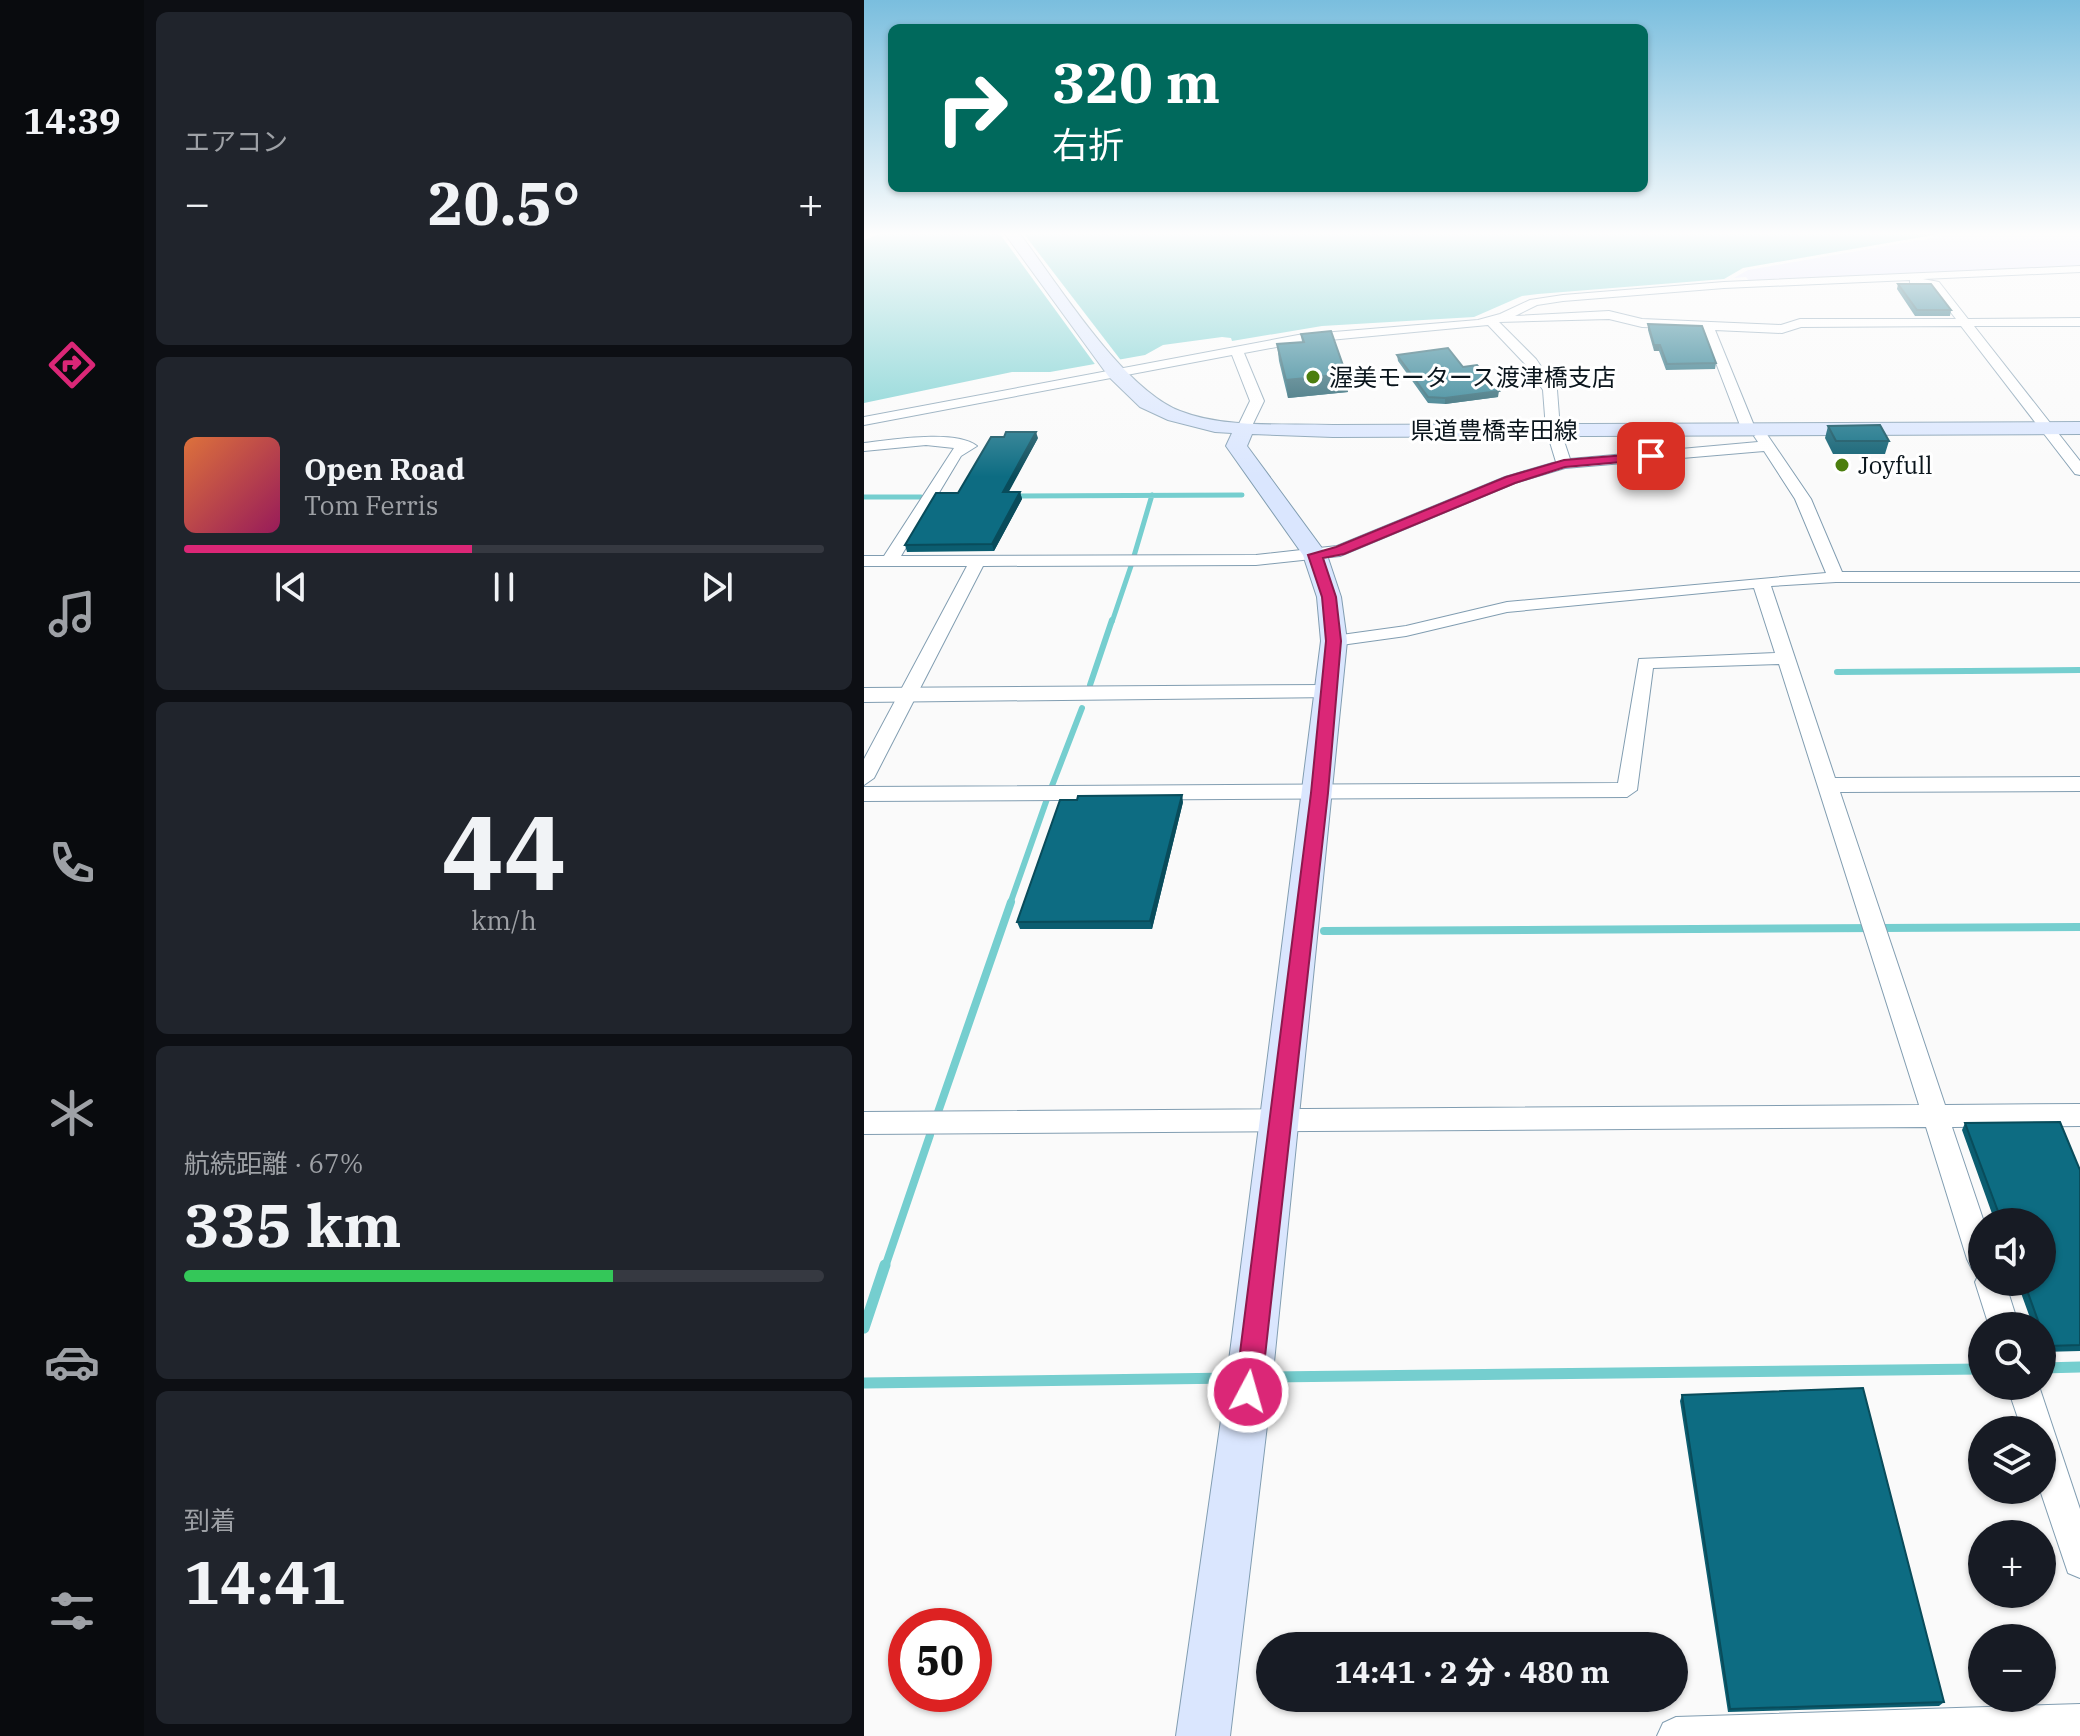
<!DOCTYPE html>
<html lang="ja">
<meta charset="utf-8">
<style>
body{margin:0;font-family:"IBM Plex Serif","Noto Sans JP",serif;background:#20242c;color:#f1f3f6;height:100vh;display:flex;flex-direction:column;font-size:30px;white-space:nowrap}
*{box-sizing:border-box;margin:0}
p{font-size:26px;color:#9ea1a6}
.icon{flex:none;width:44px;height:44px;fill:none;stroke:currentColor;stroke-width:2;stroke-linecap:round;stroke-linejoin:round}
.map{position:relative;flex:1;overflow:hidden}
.drawer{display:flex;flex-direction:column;gap:12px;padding:12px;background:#0d0f14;width:720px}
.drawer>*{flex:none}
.hud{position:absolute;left:24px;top:24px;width:760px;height:168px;border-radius:12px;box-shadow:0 2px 6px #0004;background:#00695c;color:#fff;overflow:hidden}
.fabs{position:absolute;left:1104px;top:1208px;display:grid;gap:16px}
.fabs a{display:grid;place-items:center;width:88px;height:88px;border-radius:50%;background:#171b24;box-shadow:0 2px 6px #0004;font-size:40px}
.speed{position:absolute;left:24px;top:1608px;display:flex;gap:16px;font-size:40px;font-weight:700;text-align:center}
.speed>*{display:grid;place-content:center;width:104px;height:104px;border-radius:50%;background:#171b24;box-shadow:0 2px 6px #0004;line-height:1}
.speed .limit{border:12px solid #d22;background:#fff;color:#111}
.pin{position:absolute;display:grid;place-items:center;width:68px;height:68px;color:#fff;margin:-34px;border-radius:16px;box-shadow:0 4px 12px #0006}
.me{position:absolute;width:88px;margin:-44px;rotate:6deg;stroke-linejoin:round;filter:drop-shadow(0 0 6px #0008)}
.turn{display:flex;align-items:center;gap:28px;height:168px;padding:0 32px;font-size:36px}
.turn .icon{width:104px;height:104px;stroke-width:2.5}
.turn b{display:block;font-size:56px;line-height:68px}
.big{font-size:60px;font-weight:800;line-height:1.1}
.drawer .tile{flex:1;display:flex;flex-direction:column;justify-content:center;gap:12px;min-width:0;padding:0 28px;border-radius:12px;background:#20242c}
.drawer .dial{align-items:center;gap:0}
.dial b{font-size:104px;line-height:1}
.song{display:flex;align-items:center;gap:24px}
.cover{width:96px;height:96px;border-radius:12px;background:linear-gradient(135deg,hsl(20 70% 55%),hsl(330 70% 35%))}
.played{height:8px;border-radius:4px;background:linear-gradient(90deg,#db2777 45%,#363941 45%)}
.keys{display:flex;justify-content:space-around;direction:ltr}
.heat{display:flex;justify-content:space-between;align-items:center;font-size:44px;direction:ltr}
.charge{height:12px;border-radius:6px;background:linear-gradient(90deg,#34c759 67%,#363941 0)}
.trip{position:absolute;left:392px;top:1632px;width:432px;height:80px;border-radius:40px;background:#171b24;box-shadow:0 2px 6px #0004;font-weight:800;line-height:80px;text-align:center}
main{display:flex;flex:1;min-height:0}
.tabs{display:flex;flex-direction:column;width:144px;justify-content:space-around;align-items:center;background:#090b0e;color:#9ea1a6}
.tabs .icon{width:56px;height:56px}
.tabs .active{color:#db2777}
.tabs b{font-size:36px;color:#f1f3f6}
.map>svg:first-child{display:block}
</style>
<main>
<nav class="tabs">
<b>14:39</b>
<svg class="icon active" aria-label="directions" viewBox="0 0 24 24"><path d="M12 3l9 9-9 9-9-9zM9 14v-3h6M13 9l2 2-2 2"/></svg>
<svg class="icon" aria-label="music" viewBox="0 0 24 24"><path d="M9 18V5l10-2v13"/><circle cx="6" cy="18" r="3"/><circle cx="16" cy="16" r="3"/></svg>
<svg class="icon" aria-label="phone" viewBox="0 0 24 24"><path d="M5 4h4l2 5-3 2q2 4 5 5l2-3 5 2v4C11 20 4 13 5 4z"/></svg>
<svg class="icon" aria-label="climate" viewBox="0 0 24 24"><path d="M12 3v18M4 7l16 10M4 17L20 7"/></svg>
<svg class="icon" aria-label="car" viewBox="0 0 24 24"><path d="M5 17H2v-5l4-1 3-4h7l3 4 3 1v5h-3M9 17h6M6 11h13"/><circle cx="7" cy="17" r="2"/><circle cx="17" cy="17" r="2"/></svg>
<svg class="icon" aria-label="filters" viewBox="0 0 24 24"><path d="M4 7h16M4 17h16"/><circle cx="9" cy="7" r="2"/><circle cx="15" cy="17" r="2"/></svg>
</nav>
<section class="drawer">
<div class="tile"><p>エアコン</p>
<div class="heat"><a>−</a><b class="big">20.5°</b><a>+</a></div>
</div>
<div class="tile">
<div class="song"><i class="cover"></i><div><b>Open Road</b><p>Tom Ferris</p></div></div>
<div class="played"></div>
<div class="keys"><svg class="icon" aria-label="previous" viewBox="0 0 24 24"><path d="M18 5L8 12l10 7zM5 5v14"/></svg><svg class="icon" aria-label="pause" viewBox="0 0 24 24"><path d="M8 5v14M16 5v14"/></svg><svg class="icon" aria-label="next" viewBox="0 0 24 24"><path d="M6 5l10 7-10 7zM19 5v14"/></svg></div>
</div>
<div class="tile dial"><b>44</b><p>km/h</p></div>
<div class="tile"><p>航続距離 · 67%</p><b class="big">335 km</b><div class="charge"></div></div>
<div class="tile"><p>到着</p><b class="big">14:41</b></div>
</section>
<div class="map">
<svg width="1216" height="1736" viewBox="0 0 1216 1736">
<rect width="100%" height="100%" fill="#fafafa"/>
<path fill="#e2e4fe" d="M1091,234h125v34l-330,14 -4,-5 -12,1 14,-8z"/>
<path fill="#75cecf" d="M15,234h1060l-196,34 -19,11 -186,15 -16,2 -48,21 -152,9 -90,15 -1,-3 -9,-1 -59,8 -18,10 -95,17h-38l-148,31v-163z"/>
<path fill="#fafafa" d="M136,234h24l99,129 -26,4z"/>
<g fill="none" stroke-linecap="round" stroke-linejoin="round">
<path stroke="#75cecf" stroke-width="5" d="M148,496l230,-1
M0,497h57
M270,556l18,-61
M248,622l19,-56"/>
<path stroke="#75cecf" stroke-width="6" d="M973,672l243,-2
M226,685l22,-65
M186,791l32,-83
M146,904l37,-105"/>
<path stroke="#75cecf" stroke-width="8" d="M460,931l756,-4
M73,1115l74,-213
M21,1267l45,-132"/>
<path stroke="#75cecf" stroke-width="11" d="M0,1328l21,-63
M1178,1368l38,-1
M402,1377l716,-8
M0,1383l370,-5"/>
<g stroke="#819db1" stroke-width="2">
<path id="minor" d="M1216,266v6l-157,7 16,3 29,37 112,-1v8h-106l106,135v14l-5,-1 -114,-148 -160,1 -19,6 -67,-3 40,98 -7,4 -7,-4 -38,-99 -61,-2 -33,-8 -110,3 37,37 21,31 3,39 10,30 188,-17 -4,-6 7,-4 5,1 45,66 31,73h238v10h-244l-65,4 64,192 245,-1v14l-240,1 105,313 135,-1v22l-128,1 32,95 -2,60h23l14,44h-30l-14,-44 5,-10 -8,-3 -5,-10 -41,-132 -1062,7v-22l1055,-7 -140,-441 -126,4 -16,122 -10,7 -763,4v-14l754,-4 21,-124 136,-6 -21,-65 -247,24 -101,24 -72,10 -9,-5 9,-5 72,-10 101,-24 319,-29 -31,-74 -31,-48 -199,17 -50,15 -175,73 -84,9 -273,1 -109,212 -10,7v-26l103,-193h-103v-10h20l70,-108 -28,-3 -62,6v-8c27,-3 91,-14 113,3l-16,10 -60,100 355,-1 81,-9 168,-69 51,-15 -10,-33 -3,-39 -17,-25 -38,-40 -190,18 -54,10 20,48 -13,27 -7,4 -7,-4 13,-27 -18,-46 -368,70v-8l434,-82 180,-15 22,-6 30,-14 33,-5 161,-13zM1046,280v4l21,3 25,32h-156l-19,6 -139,-6 -33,-8 -94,5 22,-11 26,-4 161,-13z
M1143,1386h32l41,123v69l-12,-5 -28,-83 2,-60h-20z
M1216,1704v32h-423l6,-13 13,-6z"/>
</g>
<g stroke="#819db1" stroke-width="2">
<path id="tertiary" d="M463,685l8,2 4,5 -4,5 -471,5v-14z"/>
</g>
<g stroke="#819db1" stroke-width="2">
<path id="secondary" d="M141,234h15c39,51 102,154 160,177 46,18 104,12 153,14l747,-3v12l-747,3 -81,-3 -5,12 80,109 14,42 6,44 -76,751 -41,344h-54l49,-344 96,-751 -4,-44 -14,-42 -77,-109 6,-13 -17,-1 -47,-12 -28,-13 -31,-30z"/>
</g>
<use href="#minor" fill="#fff" fill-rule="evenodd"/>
<use href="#tertiary" fill="#fff" fill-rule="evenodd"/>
<use href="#secondary" fill="#dae6fe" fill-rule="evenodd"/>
</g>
<path fill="#0b5d70" d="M1034,284l53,26 -1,6h-35l-18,-27z
M784,324l68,39 -1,6 -49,1 -7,-19h-5l-6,-21z
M437,334l47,58 -60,6 -9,-37 -2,-17 25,-2z
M533,355l66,12 35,30 -53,7 -17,-1 -30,-42z
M964,426l61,15 -4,13h-52l-8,-16z
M174,438l-30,54h12l2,7 -28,52 -87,1 -2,-7 53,-52z
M319,802l-31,127h-132l-3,-7z
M1101,1123l115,47v181l-38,1v-26h-9l-16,-44h25v-60h-47l-33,-92z
M818,1395l262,307 -5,4 -211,6 -48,-311z"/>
<path fill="#094c5b" d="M790,345h6l-1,6h-5z
M482,374l2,18 -60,6 -2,-18z
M635,391l-1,6 -53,7v-6z
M172,432l2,6 -33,61 -2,-7z
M156,492l2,7 -28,52 -2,-7z
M318,795l1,7 -31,127 -2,-8z"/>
<path fill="#0d6c82" stroke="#094c5b" stroke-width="2" d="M1034,284h33l20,26h-34z
M784,324l54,2 14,37 -49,1 -7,-19h-6z
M467,331l15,43 -60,6 -9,-36 27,-2 -3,-8z
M584,348l15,19 14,-2 22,26 -54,7 -17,-1 -31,-42z
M1016,425l9,16h-53l-8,-15z
M142,432h30l-33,60h17l-28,52 -87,1 31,-52h22l33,-56h13z
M318,795l-32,126 -133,1 43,-122h17l1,-4z
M1196,1122l20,48v175l-33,1 -5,-14v-6h-2l-16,-44h18v-60h-40l-37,-99z
M999,1388l81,314 -214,7 -48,-314z"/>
<linearGradient id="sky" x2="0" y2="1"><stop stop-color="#7abede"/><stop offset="0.49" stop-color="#fdfdfd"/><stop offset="1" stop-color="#fdfdfd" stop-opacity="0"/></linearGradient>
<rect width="1216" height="477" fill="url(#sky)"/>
<path fill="#db2777" stroke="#8e194d" stroke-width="2" d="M787,453l4,1v5l-90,8 -50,16 -171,71 -21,4 13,39 5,44 -13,152 -67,599 -3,9 -10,4 -9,-4 -4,-9 76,-599 15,-152 -4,-44 -14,-42 28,-8 170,-70 58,-17z"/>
<g fill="#4c7e0e" stroke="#fff" stroke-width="3">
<circle cx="449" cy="377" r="8"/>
<circle cx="978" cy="465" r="8"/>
</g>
<g text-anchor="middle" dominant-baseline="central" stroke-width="6" stroke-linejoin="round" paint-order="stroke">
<g font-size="24" fill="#0a151c" stroke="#fff" text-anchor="start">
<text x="465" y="377">渥美モータース渡津橋支店</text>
<text x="994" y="465">Joyfull</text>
</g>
<g font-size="24" fill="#0a151c" stroke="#fff">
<text x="630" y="430">県道豊橋幸田線</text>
</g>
</g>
</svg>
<div class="fabs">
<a><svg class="icon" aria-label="sound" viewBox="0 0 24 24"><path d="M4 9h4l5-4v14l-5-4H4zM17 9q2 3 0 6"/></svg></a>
<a><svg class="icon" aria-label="search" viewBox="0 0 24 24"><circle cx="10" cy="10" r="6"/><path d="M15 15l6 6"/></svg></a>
<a><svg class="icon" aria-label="layers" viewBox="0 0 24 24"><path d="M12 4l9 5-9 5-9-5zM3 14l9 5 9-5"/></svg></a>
<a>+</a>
<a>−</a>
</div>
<div class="speed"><div class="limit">50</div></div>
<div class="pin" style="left:787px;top:456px;background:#d93025"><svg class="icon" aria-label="arrive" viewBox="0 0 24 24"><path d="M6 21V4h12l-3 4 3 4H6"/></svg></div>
<svg class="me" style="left:384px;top:1392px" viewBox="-20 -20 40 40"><circle r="17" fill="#db2777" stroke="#fff" stroke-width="3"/><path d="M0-11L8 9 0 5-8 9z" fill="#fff"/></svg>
<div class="trip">14:41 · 2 分 · 480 m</div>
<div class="hud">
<div class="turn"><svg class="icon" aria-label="right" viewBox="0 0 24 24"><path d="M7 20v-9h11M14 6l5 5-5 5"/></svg><div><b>320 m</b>右折</div></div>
</div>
</div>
</main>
